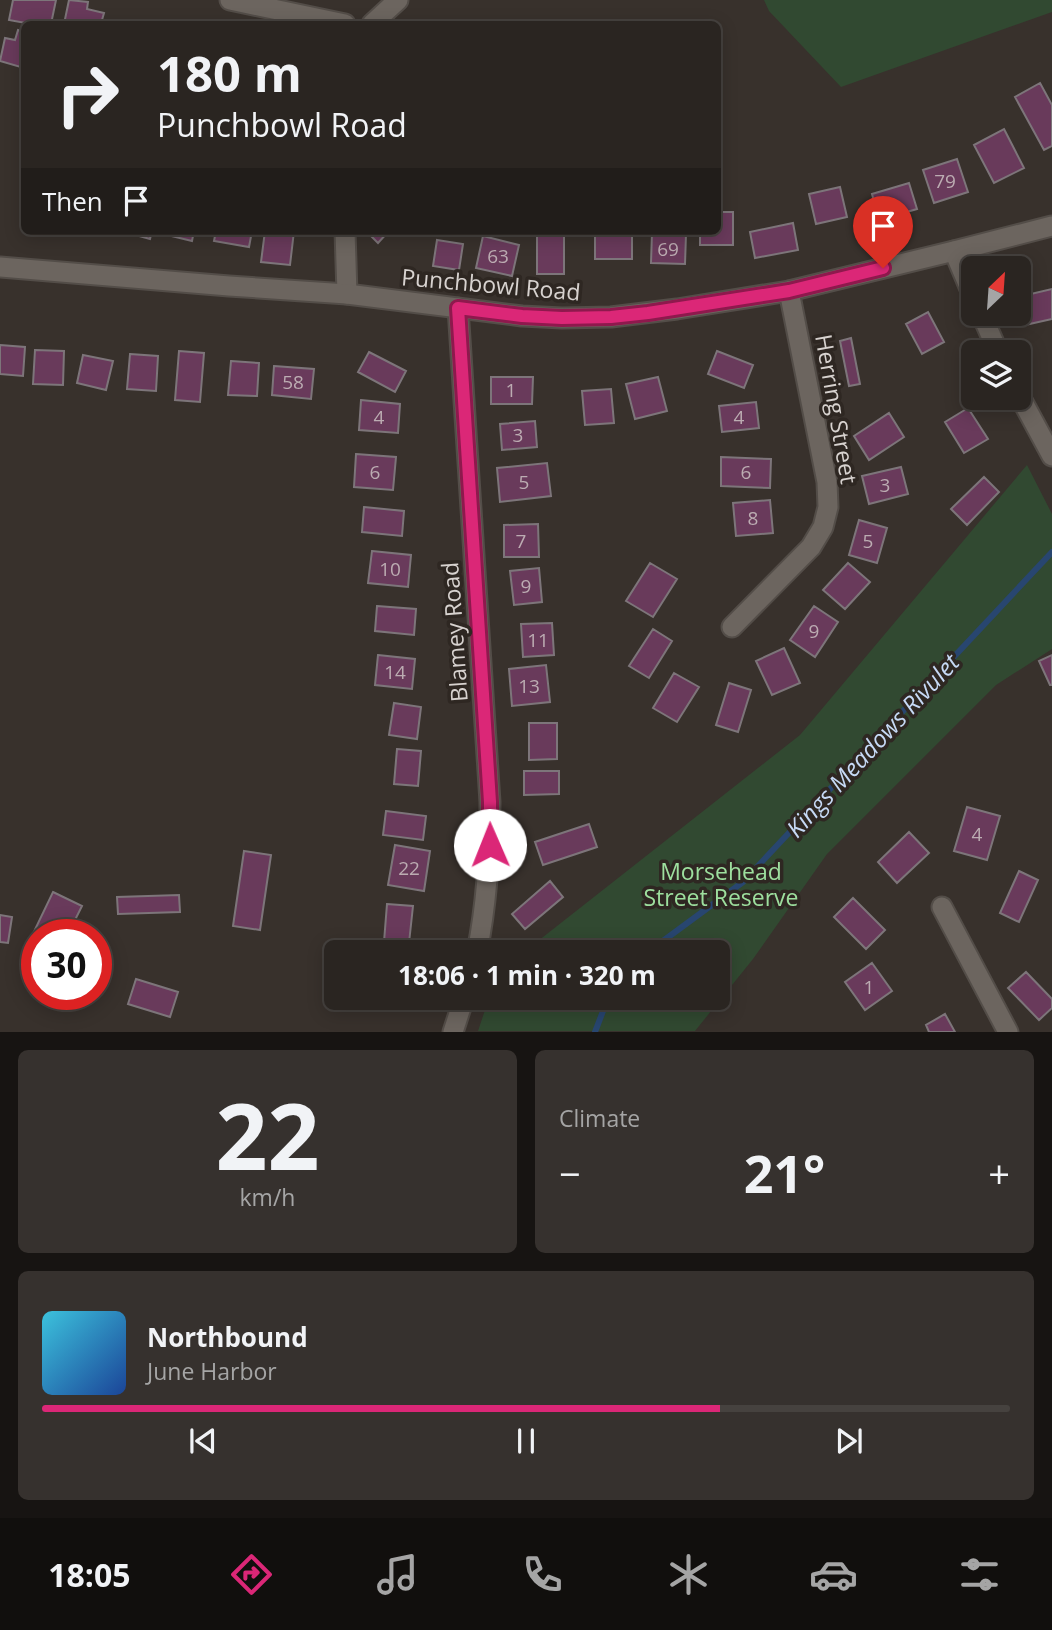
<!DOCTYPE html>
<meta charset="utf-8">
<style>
body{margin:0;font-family:"Open Sans",sans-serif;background:#36312e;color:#f1f3f6;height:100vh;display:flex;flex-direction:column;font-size:26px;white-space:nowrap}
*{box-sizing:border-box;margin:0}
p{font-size:23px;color:#a5a5a5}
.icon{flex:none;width:38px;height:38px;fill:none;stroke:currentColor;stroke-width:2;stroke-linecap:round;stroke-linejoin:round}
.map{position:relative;height:1032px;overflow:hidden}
.drawer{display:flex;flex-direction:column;gap:18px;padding:18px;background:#171412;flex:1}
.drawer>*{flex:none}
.guide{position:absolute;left:21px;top:21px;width:700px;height:214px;border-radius:10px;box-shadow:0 4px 18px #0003,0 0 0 2px #46423f;background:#2a2521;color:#f1f3f6;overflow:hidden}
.needle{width:46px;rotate:25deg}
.buttons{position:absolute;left:961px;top:256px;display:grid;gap:14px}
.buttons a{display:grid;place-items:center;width:70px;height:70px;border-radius:10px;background:#2a2521;box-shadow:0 4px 18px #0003,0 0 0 2px #46423f;font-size:35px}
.speed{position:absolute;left:21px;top:919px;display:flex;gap:14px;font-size:35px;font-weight:700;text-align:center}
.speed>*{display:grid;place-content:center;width:91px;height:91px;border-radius:50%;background:#2a2521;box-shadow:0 4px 18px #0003,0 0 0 2px #46423f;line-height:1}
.speed .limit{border:10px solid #d22;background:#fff;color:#111}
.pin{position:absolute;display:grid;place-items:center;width:60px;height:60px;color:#fff;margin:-72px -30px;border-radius:50% 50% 50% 0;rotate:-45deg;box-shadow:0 0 7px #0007}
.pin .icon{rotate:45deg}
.me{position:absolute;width:77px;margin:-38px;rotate:359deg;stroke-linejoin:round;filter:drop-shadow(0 0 5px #0008)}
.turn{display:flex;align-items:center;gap:24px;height:147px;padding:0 21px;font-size:32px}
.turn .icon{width:91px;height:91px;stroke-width:2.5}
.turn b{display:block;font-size:49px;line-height:60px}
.then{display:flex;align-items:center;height:66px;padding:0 21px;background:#0003;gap:14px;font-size:26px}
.big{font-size:52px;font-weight:700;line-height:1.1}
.drawer .card{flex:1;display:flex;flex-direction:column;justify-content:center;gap:10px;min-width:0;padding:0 24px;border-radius:10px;background:#36312e}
.drawer .dial{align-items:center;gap:0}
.dial b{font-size:91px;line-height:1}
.song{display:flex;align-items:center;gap:21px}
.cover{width:84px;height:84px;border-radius:10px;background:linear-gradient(135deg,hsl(190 70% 55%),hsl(220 70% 35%))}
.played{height:7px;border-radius:4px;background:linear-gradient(90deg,#db2777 70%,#46423f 70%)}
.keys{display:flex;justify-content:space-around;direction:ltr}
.heat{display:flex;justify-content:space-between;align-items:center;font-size:38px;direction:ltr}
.drawer .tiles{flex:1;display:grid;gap:18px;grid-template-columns:1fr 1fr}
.card:last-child{grid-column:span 2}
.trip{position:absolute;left:324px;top:940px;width:406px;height:70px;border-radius:10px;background:#2a2521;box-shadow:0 4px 18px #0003,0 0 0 2px #46423f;font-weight:700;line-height:70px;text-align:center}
.menu{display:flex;height:112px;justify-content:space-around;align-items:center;background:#110f0d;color:#a5a5a5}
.menu .icon{width:49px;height:49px}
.menu .selected{color:#db2777}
.menu b{font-size:32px;color:#f1f3f6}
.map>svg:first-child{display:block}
</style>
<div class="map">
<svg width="1052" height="1032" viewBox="0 0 1052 1032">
<rect width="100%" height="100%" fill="#38312c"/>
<path fill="#314931" d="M764,0h288v12l-211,75 -72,-76z
M1027,465l25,49v135l-56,36 -169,169 -74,105 -58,72h-217l11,-33h229v-46h-194l276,-217z"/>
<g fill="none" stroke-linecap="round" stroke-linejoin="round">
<path stroke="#284670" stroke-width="6" d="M648,952l95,-70 309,-330
M595,1032l13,-34"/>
</g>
<path fill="#693a5b" stroke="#7d757a" stroke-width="2" d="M13,0h43l-5,24h-20l-22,-4z
M69,0l19,2 -1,7 17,4 -2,7 7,2v2h-45z
M18,30l6,2v36l-24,-7 5,-23 10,2z
M1040,83l12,22v41l-8,4 -29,-53z
M1004,129l20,39 -30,15 -20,-38z
M957,159l11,33 -34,11 -11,-33z
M909,183l8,26 -38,11 -7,-26z
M840,187l7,30 -31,7 -7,-30z
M718,212h15v33h-33v-14h18z
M793,223l5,27 -43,8 -5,-26z
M121,231h31l-2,8z
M163,231h31l-2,10 -29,-7z
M216,231h36l-3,16 -35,-6z
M265,231h29l-4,34 -29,-3z
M366,231h23l-11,12z
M537,231h27v43h-27z
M595,231h37v28h-37z
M652,233l34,1 -1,30 -34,-1z
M483,236l36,9 -7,31 -36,-8z
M437,240l26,4 -4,26 -26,-4z
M1052,289v30l-27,6 -7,-28z
M928,312l16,30 -22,12 -16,-30z
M851,338l9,46 -11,2 -9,-45z
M0,345l25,2 -2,29 -23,-2z
M35,350l29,1 -1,34 -30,-1z
M179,351l25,2 -4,49 -25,-2z
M717,351l36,14 -9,23 -36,-14z
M369,352l37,19 -11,21 -37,-20z
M130,354l28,2 -2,35 -29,-2z
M83,355l30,6 -7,29 -29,-7z
M231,361l28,2 -2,33 -29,-1z
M274,366l40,3 -3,30 -39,-4z
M491,377h42l-1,27h-41z
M658,377l9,34 -32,8 -9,-35z
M611,389l3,34 -29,2 -3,-34z
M361,400l39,4 -2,29 -39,-3z
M756,402l3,26 -37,4 -3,-26z
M968,408l20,31 -24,14 -19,-31z
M889,413l15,24 -35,23 -15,-24z
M535,421l2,26 -35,3 -2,-26z
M356,454l40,3 -3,33 -39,-3z
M721,457l50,2 -1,29 -49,-2z
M547,463l4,33 -51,6 -3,-34z
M901,467l7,27 -39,10 -7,-28z
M984,477l15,15 -32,33 -16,-16z
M770,500l3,33 -37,3 -3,-33z
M364,507l40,4 -2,25 -40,-4z
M859,520l28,8 -10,35 -28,-8z
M538,524l1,33h-35v-32z
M372,551l39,4 -3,32 -40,-4z
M650,563l27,16 -24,38 -27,-16z
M848,563l22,19 -25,27 -22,-19z
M539,568l3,34 -28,3 -4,-34z
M377,606l39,3 -2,26 -39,-4z
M814,606l24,16 -23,35 -25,-17z
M552,623l2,32 -31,2 -2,-33z
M653,629l19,12 -23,37 -20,-12z
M784,648l16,35 -28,12 -16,-34z
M378,655l37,4 -3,30 -37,-4z
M1052,655v30h-2l-11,-24z
M546,665l4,37 -38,4 -3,-37z
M674,673l25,14 -22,35 -24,-14z
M729,683l22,7 -13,42 -22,-7z
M394,703l27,4 -4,32 -28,-4z
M529,723h28v36l-28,1z
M397,749l24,2 -3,35 -24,-2z
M524,771h35v23l-35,1z
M967,807l33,9 -13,44 -33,-9z
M386,811l40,5 -3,24 -40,-5z
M589,824l8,23 -54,18 -8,-23z
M909,832l20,21 -32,30 -19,-21z
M395,845l35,6 -6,40 -36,-6z
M244,851l27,4 -11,75 -27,-4z
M1019,871l19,9 -19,42 -19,-9z
M550,881l13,16 -38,32 -13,-15z
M53,892l29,14 -14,28h-31v15l-9,-5z
M179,895l1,17 -62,2 -1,-17z
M853,898l32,32 -19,19 -32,-32z
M387,904l26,2 -4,37 -25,-1z
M0,915l12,2 -4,26 -8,-1z
M872,963l20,28 -27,19 -20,-28z
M1026,972l26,27v9l-13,12 -31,-32z
M136,979l42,13 -8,25 -42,-13z
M378,998h29l-4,10z
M945,1014l10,18h-26l-3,-7z"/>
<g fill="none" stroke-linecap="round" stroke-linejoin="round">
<g stroke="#534d48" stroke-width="23">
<path id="minor" d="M230,0l115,24
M372,24l26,-24
M345,231l2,63
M954,251l19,45
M458,308l32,494c0,51 -3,100 -13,150
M981,313l17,39
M1018,393l34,63
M732,627l79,-80 12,-20 5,-20 -1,-25 -38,-191
M942,907l66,125
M453,1032l11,-34"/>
</g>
<g stroke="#534d48" stroke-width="23">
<path id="tertiary" d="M0,267l229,19 118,8 175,22 40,2 49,-1 66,-8 112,-18 165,-40 98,-25"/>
</g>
<use href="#minor" stroke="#6c655f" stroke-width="19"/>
<use href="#tertiary" stroke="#6c655f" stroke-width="19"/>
</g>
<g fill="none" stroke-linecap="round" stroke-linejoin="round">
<g stroke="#8e194d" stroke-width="18">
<path id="route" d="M490,845v-43l-32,-494 64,8 40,2 49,-1 37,-4 141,-22 94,-23"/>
</g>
<use href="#route" stroke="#db2777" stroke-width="12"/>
</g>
<g text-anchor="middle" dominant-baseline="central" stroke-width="7" stroke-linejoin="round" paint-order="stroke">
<g font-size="19" fill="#bcacb2">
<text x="945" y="181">79</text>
<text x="668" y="249">69</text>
<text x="498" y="256">63</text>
<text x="293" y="382">58</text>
<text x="511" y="390">1</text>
<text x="379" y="417">4</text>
<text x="739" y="417">4</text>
<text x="518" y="435">3</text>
<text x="375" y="472">6</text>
<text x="746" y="472">6</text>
<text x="524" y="482">5</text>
<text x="885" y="485">3</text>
<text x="753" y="518">8</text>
<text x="521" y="541">7</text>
<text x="868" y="541">5</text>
<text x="390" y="569">10</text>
<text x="526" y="586">9</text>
<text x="814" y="631">9</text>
<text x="538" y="640">11</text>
<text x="395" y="672">14</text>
<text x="529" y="686">13</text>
<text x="977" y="834">4</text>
<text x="409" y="868">22</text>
<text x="869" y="987">1</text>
</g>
<g font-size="23" fill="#d7d2cf" stroke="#2e2722">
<text transform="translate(491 284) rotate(5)">Punchbowl Road</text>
<text transform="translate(837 409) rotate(80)">Herring Street</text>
<text transform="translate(454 632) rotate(-94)">Blamey Road</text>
</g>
<g font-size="23" fill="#9ddf9e" stroke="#2e2722">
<text x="721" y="871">Morsehead<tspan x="721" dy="26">Street Reserve</tspan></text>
</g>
<g font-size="24" font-style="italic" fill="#c6d9f5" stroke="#2e2722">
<text transform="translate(872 745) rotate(-47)">Kings Meadows Rivulet</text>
</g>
</g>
</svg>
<div class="buttons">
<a><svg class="needle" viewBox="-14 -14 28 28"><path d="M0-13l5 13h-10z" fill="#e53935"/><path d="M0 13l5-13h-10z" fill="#a5a5a5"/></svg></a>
<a><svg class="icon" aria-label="layers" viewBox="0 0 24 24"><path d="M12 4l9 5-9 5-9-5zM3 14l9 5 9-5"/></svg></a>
</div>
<div class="speed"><div class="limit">30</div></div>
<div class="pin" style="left:883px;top:268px;background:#d93025"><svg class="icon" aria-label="arrive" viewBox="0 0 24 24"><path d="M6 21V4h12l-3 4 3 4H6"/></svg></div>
<svg class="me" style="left:490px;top:845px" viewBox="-20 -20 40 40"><circle r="19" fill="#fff"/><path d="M0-13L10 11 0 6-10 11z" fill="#db2777"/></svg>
<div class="trip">18:06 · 1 min · 320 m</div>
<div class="guide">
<div class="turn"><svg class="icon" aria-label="right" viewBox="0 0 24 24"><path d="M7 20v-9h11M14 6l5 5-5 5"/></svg><div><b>180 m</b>Punchbowl Road</div></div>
<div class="then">Then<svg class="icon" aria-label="arrive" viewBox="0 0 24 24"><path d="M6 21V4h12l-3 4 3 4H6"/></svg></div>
</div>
</div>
<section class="drawer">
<div class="tiles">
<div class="card dial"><b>22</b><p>km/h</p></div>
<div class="card"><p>Climate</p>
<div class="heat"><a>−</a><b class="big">21°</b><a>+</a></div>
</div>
<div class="card">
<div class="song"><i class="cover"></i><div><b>Northbound</b><p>June Harbor</p></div></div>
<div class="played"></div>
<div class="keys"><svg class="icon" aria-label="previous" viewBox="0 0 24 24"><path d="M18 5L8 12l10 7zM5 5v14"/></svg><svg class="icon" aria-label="pause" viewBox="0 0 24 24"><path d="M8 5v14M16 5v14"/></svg><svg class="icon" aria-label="next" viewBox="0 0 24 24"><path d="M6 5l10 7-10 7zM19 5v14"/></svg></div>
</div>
</div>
</section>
<nav class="menu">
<b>18:05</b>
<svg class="icon selected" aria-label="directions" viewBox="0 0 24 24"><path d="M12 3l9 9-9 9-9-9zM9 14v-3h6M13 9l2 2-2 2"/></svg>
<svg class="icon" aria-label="music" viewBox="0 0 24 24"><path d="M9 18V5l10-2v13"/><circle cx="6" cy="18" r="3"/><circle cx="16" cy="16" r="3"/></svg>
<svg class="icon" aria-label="phone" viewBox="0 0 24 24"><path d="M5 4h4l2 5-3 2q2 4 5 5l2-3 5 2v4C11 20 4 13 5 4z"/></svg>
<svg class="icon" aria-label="climate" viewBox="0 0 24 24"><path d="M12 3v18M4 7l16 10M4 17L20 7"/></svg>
<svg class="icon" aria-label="car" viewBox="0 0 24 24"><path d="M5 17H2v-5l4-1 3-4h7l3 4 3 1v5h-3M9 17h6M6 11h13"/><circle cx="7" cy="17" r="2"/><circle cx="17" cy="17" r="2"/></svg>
<svg class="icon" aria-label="filters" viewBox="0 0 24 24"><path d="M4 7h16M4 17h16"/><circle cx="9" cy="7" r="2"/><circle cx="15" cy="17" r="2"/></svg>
</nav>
